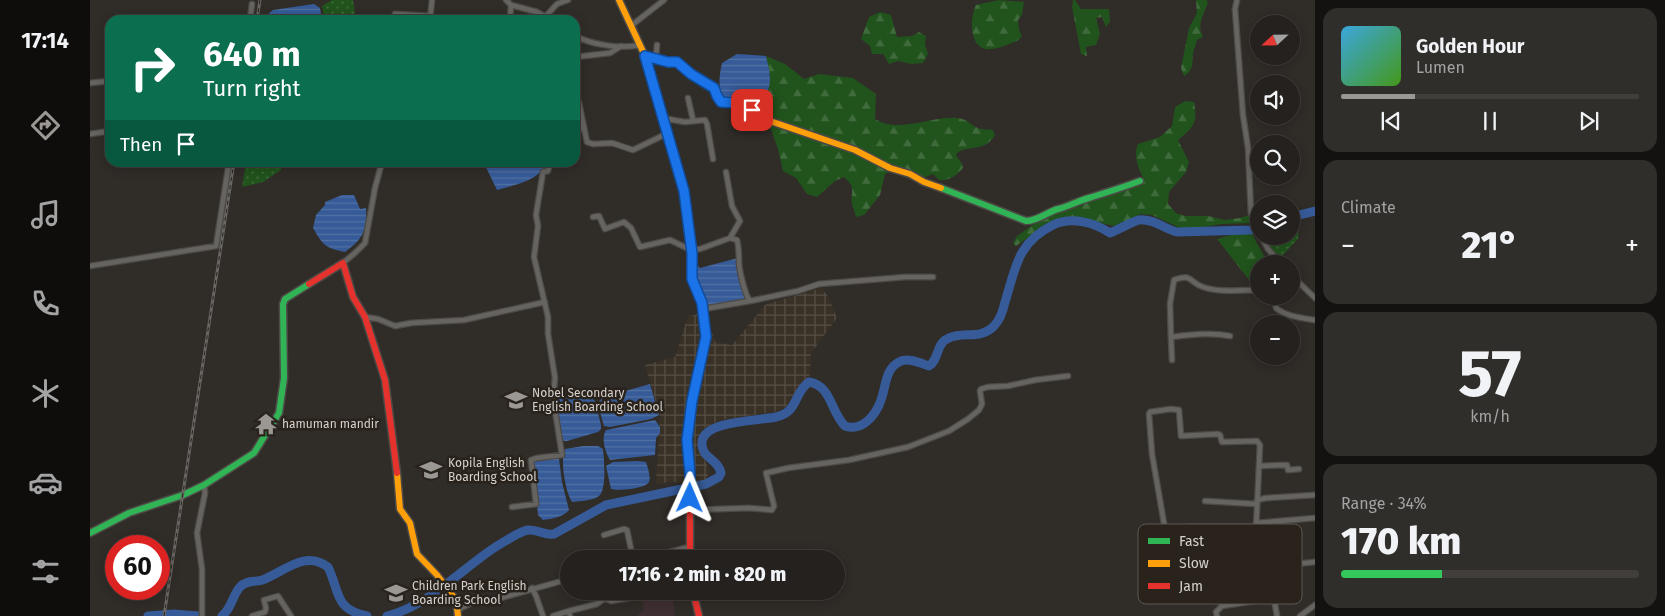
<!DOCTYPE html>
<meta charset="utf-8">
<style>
body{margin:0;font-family:"Fira Sans",sans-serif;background:#302e2b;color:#f1f3f6;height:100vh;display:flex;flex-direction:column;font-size:19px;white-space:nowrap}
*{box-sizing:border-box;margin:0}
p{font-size:16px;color:#a3a3a4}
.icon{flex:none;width:28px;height:28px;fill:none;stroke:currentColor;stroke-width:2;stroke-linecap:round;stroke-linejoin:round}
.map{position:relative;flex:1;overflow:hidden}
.sheet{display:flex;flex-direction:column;gap:8px;padding:8px;background:#141210;width:350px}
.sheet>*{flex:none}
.hud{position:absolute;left:15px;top:15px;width:475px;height:152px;border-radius:15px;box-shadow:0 2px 12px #0003,0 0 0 1px #413e3c;background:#0b6e4f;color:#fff;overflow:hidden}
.needle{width:32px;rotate:248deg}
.buttons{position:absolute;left:1160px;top:15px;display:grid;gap:10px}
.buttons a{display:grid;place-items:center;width:50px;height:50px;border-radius:50%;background:#24211e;box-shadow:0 2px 12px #0003,0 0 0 1px #413e3c;font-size:25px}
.speed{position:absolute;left:15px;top:535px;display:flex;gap:10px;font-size:25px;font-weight:700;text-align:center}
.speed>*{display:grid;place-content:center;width:65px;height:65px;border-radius:50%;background:#24211e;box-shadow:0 2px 12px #0003,0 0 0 1px #413e3c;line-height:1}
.speed .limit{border:8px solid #d22;background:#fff;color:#111}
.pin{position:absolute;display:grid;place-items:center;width:42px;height:42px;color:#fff;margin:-21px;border-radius:10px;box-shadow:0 2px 8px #0006}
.me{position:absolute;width:55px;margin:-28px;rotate:1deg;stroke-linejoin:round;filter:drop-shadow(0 0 4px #0008)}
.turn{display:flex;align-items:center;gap:18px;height:105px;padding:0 15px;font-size:22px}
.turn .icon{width:65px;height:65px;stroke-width:2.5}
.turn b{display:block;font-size:35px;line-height:42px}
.then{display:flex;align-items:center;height:48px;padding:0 15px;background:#0003;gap:10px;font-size:19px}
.big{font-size:38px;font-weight:800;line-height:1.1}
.sheet .widget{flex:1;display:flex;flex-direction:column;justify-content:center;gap:8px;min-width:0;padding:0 18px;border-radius:15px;background:#302e2b}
.sheet .dial{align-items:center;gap:0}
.dial b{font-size:65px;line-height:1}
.song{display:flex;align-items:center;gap:15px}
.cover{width:60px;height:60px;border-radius:8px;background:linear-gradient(135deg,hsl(200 70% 55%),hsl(100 70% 35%))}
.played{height:5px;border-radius:2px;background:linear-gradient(90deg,#9b9793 25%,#413e3c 25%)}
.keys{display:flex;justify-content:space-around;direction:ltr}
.heat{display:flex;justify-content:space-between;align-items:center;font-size:28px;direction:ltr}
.charge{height:8px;border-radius:4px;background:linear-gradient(90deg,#34c759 34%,#413e3c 0)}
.trip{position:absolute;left:470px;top:550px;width:285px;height:50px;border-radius:25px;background:#24211e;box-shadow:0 2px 12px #0003,0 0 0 1px #413e3c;font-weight:800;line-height:50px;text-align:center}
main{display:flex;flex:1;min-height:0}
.tab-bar{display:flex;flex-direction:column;width:90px;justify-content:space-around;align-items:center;background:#0e0d0c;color:#a3a3a4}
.tab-bar .icon{width:35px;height:35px}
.tab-bar .selected{color:#9b9793}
.tab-bar b{font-size:22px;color:#f1f3f6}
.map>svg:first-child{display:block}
</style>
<main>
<nav class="tab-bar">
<b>17:14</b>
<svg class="icon selected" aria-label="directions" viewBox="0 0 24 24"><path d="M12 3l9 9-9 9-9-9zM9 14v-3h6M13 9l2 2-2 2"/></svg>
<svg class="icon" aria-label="music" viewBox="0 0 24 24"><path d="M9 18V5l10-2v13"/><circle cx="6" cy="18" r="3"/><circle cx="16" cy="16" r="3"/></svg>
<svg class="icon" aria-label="phone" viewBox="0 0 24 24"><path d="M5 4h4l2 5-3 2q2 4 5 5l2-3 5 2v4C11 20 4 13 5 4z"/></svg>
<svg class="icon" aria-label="climate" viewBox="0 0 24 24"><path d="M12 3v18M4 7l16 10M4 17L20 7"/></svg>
<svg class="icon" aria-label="car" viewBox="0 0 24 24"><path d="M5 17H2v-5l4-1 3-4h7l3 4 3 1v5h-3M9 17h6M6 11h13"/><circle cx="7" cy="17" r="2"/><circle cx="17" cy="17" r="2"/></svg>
<svg class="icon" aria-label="filters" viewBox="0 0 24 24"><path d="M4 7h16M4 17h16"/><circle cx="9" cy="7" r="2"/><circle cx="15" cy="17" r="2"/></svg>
</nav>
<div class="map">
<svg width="1225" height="616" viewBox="0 0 1225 616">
<defs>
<pattern id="industrial-grid" width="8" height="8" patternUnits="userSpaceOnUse" patternTransform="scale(1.25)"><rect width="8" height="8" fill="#3a3126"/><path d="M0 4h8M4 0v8" fill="none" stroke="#564e44"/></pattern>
<pattern id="grass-dots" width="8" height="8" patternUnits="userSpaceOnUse" patternTransform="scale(1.25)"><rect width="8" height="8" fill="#21531c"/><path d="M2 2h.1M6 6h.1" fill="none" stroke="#406b3c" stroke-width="1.8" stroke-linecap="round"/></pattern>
<pattern id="forest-firs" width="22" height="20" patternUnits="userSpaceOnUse" patternTransform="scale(1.25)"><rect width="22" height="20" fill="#21531c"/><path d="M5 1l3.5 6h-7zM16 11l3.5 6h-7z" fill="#406b3c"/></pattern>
<pattern id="water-rules" width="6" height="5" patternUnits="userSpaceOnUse" patternTransform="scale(1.25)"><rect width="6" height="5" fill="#365b98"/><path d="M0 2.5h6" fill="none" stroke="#5272a5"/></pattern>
</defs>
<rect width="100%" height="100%" fill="#302c28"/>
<path fill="url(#industrial-grid)" d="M732,288l7,10 8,20 -26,35 -1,22 -20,28 -10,8 -60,9 -17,9 -3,20 9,20 -2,13 -5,2 -32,-2 -14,2 4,-68 -15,-51 30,-8 13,-41 18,-3 9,29 17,3 34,-41z"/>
<path fill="#402f32" d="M582,593l3,23h-38l7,-6 -2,-12z"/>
<path fill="url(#grass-dots)" d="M242,0h21l3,20h-31l-3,-14z
M156,163h35v7l-18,12 -21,5z
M1210,219l-2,20 -17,18 -8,-6 -9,-15h27v-14z"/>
<path fill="url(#forest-firs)" d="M909,0l25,2 -2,13 -4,5 1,10 3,6 -3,4c-8,3 -18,8 -27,9 -23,3 -23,-30 -16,-44z
M983,0h2l6,9h28l1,13 -4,5 -4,-10 -6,1 4,16 -4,11 -10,2 1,9 -6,-2 -9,-47z
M1107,0h9l2,2c-4,13 -12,23 -5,35l-6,3c-1,4 -3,9 -4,13 -1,10 1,17 -9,23l-3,-8 8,-40 8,-15 -1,-12z
M790,12l11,3 6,22 15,-1 7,-4 7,4 -1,8 3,10 -5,9 -12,1 -13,-3 -9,3 -6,-10h-11l-2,-8 -9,-7 8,-22z
M676,56l19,8 19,15 15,-5 34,4 23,16 -1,25c24,15 56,-3 82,-1 11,1 12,6 21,10 5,2 10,1 15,2l2,5c-10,17 -24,10 -37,17l-2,3 6,9 1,4c-7,8 -14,13 -24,12l-6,-6 -10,4 -15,-8 -11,-2 -12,6 -5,21 -16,20 -8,2c-1,-4 -3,-9 -4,-13 -2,-14 5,-15 -8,-27l-9,4 -18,16 -10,-3 -11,-16 -13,-7 -5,-22 -12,-34 -7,-4 -11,-15 8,1 14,-19z
M1095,101l9,1c4,21 0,25 -16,38l11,22 -3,10 -17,20 -1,12 8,9 9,3h23l17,4 15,-2 9,-3 1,6 -1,2 -28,1 -29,5 -12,-1 -28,-13 -11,-1 -26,12 -45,-9 -24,8 -30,21 -3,-3 4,-7 27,-19 38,-12 7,-5 10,-1 40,-15 4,-6c-5,-11 -10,-23 -5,-34l22,-7 12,-11 3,-19z
M1160,230l15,28 -3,6h-3v8l-6,13 -36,-46z"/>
<path fill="url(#water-rules)" d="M224,4l6,4 2,12h-61l12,-10z
M647,54l29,2c3,13 8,29 -2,40l-41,3c-5,-12 -4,-23 -1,-36z
M394,163h63c-8,18 -33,22 -50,27z
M252,195h12l6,14 6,-1c1,23 -3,31 -21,44 -20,-4 -22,-7 -32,-24l3,-13 9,-10v-3z
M648,258l-1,4 9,37 -36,8 -4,-2 -12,-24 2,-17 4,4z
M560,384l9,31 -8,4 -41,8 -6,-1 -4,-14 -1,-11 5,-4z
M481,395c9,-1 17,-1 24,6l6,24v4l-3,3 -31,9h-3l-3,-5 -6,-36 2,-4z
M565,420l5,7v6l-4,5 -1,17 -45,5c-5,-8 -9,-22 -4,-30z
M493,446h15l5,3c1,10 4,40 -4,47 -7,5 -19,5 -27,6 -7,-11 -12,-42 -7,-53z
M462,458l7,1 3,23 7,28c-6,7 -17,9 -26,10l-5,-5 -5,-52 1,-2z
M548,461l8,1c2,6 5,15 3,20 -4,7 -31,9 -38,7l-5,-23 7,-4z"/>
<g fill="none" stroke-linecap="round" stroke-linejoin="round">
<path stroke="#365b98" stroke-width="9" d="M1201,217l24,-6
M58,616l26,-2 24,2
M132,616c10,-8 10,-20 18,-29 7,-8 17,-4 25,-8 21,-9 41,-29 63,-12 12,25 6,42 39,49
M297,616c43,-11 74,-47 110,-70 9,-5 21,-14 31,-16 10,-1 17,6 26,4l52,-29 100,-21 13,-7 2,-4c-3,-15 -20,-14 -19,-31 2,-22 57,-21 74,-25 23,-5 17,-24 33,-35 23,4 21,29 36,44 17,6 31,-11 36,-26 5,-13 4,-31 18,-38 9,-5 21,1 30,4 10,-6 7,-22 18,-27 16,-9 32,2 47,-13 6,-6 9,-15 11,-24 11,-35 12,-59 48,-77 19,-9 42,-2 57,8 8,-3 23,-12 29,-13 13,-2 26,9 38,12l73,-2 9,-2"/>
<g stroke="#4d4a46" stroke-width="7">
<path id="street" d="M416,0l5,5 26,7 14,8
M1147,0l-2,9 8,106 5,33 3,65 8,19
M305,14l35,2
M456,16l11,-12 11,-4
M160,20l2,-16
M340,20l2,-20
M420,20l1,-15
M542,25l32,-25
M485,36c18,9 45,13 65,9
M485,57l35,-4 11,-7
M563,59l3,-3 1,-11
M0,83l20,-2
M485,91l4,12 8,39 6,2 19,-1 21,7 33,-16
M598,98l5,22
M572,118l23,4 20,-2 2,4 6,35
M485,131l9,-4
M0,134l20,-3
M636,172l6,34 8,15 -10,17
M503,217l6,-1 6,13 19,-7 7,6 9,19 30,-7 21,10 9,-1 30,-11 7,2c2,8 2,14 2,21 0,9 6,34 11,40l-47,8
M1171,236l7,13 13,15
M253,263l13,-11 9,-9 10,-55 7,-26
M0,266l126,-20 13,-84
M1201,275l24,23
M1185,296l1,12c11,9 26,10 39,12
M660,301l48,-10 21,-7 86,-7h28
M275,317l13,2 17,7 16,-3 53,-3 81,-18
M1081,337l-1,-33 4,-24c18,-7 15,2 29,7 17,6 38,3 56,3
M1082,360l-1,-23c19,-2 39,-5 59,-1
M1169,466l28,-1 1,5 11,-1
M1167,500l9,-2 49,-3
M1115,501l52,3
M422,507l24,-3 -5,-44 6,-2 25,-3 -9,-57 2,-20 -7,-44v-17l-14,-60 4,-31 -2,-11 7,-43 5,-1 2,-9
M600,510l59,-2 23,2 2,-4 -8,-33 22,-5 61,-8 59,-13 41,-16 19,-12 11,-9 3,-6 -2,-13 1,-2 7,-2 20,-1 27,-6 33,-4
M1166,523l59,-5
M1075,529l-13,-75 -3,-40 1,-2 21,-3 8,1 2,26 37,-2 2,1 2,7 35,-1 3,4 -4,85 13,39 8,47
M1056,532l44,-5h66
M514,535l20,-6 3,1 6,29
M554,559l45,-12
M1071,565l42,-8 30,3 30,-8
M1179,569l26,-5 20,-2
M442,588l4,8 7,20
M367,610l18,-9 8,2 86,-24
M112,616v-47l-5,-36 8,-40 -1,-8
M162,616l13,-4 1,-4 -2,-8 14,-4 13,20
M463,616l16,-5
M480,616l-1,-5 28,-7 8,-6 6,3 60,-10
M1127,616l-1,-4 6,-6 52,-8
M1210,616l15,-11"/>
</g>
<g stroke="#4d4a46" stroke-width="9">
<path id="fast" d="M851,188l85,33c12,0 21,-9 32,-12 12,-3 22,-9 34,-12 16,-5 32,-10 48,-16
M0,533l39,-20 54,-18 21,-10 50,-32 25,-40 5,-35 -1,-74 2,-5 24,-15"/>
</g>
<g stroke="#4d4a46" stroke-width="9">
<path id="slow" d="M529,0l26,56 38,135 8,62 1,26 10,24 4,34 -11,51
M555,56l22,6h10l14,12 23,14 7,13 15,2 16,7 18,11 85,29 35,18 20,6 14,8 17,6
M307,473l3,36 10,14 7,31 20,21 19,25 2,16"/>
</g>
<g stroke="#4d4a46" stroke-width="9">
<path id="jam" d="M219,284l34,-21 10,34 12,20 20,63 12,93
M600,559v-85l-3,-34 8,-52
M603,591l6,25"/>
</g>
<use href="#street" stroke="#666461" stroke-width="4.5"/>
<use href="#fast" stroke="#30b455" stroke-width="6"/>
<use href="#slow" stroke="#ff9f0a" stroke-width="6"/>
<use href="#jam" stroke="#e5322d" stroke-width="6"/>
<g stroke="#686663" stroke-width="3">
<path id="rail" d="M167,20l3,-20
M74,616l70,-454"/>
</g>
<use href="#rail" stroke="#29231c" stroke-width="1" stroke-dasharray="4" stroke-linecap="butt"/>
</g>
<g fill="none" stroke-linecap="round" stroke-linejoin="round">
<g stroke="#114b97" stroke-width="12">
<path id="route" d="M600,498v-24l-3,-34 5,-39 14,-64 -4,-34 -10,-24v-26l-8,-62 -39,-135 23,6h9l14,12 23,14 3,8 4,6 15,1 16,7"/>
</g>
<use href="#route" stroke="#1a73e8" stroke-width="9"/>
</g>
<defs>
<g id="school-bare" transform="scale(1.725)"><path d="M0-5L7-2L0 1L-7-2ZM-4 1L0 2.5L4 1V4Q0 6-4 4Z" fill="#9b9793" stroke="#29231c" stroke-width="2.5" paint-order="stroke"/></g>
<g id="temple-bare" transform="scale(1.725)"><path d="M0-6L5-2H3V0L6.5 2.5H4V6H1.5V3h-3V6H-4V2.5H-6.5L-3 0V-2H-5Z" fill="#9b9793" stroke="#29231c" stroke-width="2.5" paint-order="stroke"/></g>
</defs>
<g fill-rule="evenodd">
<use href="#school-bare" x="426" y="400"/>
<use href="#temple-bare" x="176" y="424"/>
<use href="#school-bare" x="341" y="470"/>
<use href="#school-bare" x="306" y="593"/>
</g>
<g text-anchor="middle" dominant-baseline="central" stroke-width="5" stroke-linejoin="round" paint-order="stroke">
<g font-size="12" fill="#d5d1cc" stroke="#29231c" text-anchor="start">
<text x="442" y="393">Nobel Secondary<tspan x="442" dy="14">English Boarding School</tspan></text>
<text x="192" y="424">hamuman mandir</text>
<text x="358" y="463">Kopila English<tspan x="358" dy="14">Boarding School</tspan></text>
<text x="322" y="586">Children Park English<tspan x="322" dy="14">Boarding School</tspan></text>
</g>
</g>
<rect x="1048" y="524" width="164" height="80" rx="8" fill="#29231c" stroke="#5d5751" stroke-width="1"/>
<rect x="1058" y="538" width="22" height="6" fill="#30b455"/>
<rect x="1058" y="560" width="22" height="7" fill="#ff9f0a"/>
<rect x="1058" y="583" width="22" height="6" fill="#e5322d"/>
<g font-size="14" fill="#d5d1cc">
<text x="1089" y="546">Fast</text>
<text x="1089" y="568">Slow</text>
<text x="1089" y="591">Jam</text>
</g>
</svg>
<div class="buttons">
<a><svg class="needle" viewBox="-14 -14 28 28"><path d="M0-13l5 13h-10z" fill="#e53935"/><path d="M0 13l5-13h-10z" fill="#a3a3a4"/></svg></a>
<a><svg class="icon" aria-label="sound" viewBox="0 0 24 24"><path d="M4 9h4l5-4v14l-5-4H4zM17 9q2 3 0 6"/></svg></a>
<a><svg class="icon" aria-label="search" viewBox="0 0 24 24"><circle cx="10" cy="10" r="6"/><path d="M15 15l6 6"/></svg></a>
<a><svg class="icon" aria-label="layers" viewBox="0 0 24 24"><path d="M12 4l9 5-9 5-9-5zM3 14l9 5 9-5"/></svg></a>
<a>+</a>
<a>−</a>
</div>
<div class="speed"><div class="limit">60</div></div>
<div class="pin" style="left:662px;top:110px;background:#d93025"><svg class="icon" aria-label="arrive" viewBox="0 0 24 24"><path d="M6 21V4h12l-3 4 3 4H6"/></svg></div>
<svg class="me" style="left:600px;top:498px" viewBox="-20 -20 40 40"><path d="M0-17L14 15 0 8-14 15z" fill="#1a73e8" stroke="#fff" stroke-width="4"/></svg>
<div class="trip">17:16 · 2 min · 820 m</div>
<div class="hud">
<div class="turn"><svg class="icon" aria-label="right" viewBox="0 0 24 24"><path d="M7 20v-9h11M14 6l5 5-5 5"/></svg><div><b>640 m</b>Turn right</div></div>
<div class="then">Then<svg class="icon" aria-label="arrive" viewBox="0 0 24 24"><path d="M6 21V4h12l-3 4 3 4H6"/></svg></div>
</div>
</div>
<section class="sheet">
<div class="widget">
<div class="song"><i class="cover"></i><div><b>Golden Hour</b><p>Lumen</p></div></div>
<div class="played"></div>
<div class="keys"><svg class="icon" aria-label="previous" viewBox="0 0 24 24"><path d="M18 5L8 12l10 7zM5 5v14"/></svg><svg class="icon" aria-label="pause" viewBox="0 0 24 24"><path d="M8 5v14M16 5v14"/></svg><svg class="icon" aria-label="next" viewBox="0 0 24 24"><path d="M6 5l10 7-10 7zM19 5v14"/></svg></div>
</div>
<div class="widget"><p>Climate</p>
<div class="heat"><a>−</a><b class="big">21°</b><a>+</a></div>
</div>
<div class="widget dial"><b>57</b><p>km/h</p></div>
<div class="widget"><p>Range · 34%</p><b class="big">170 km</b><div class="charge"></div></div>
</section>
</main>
